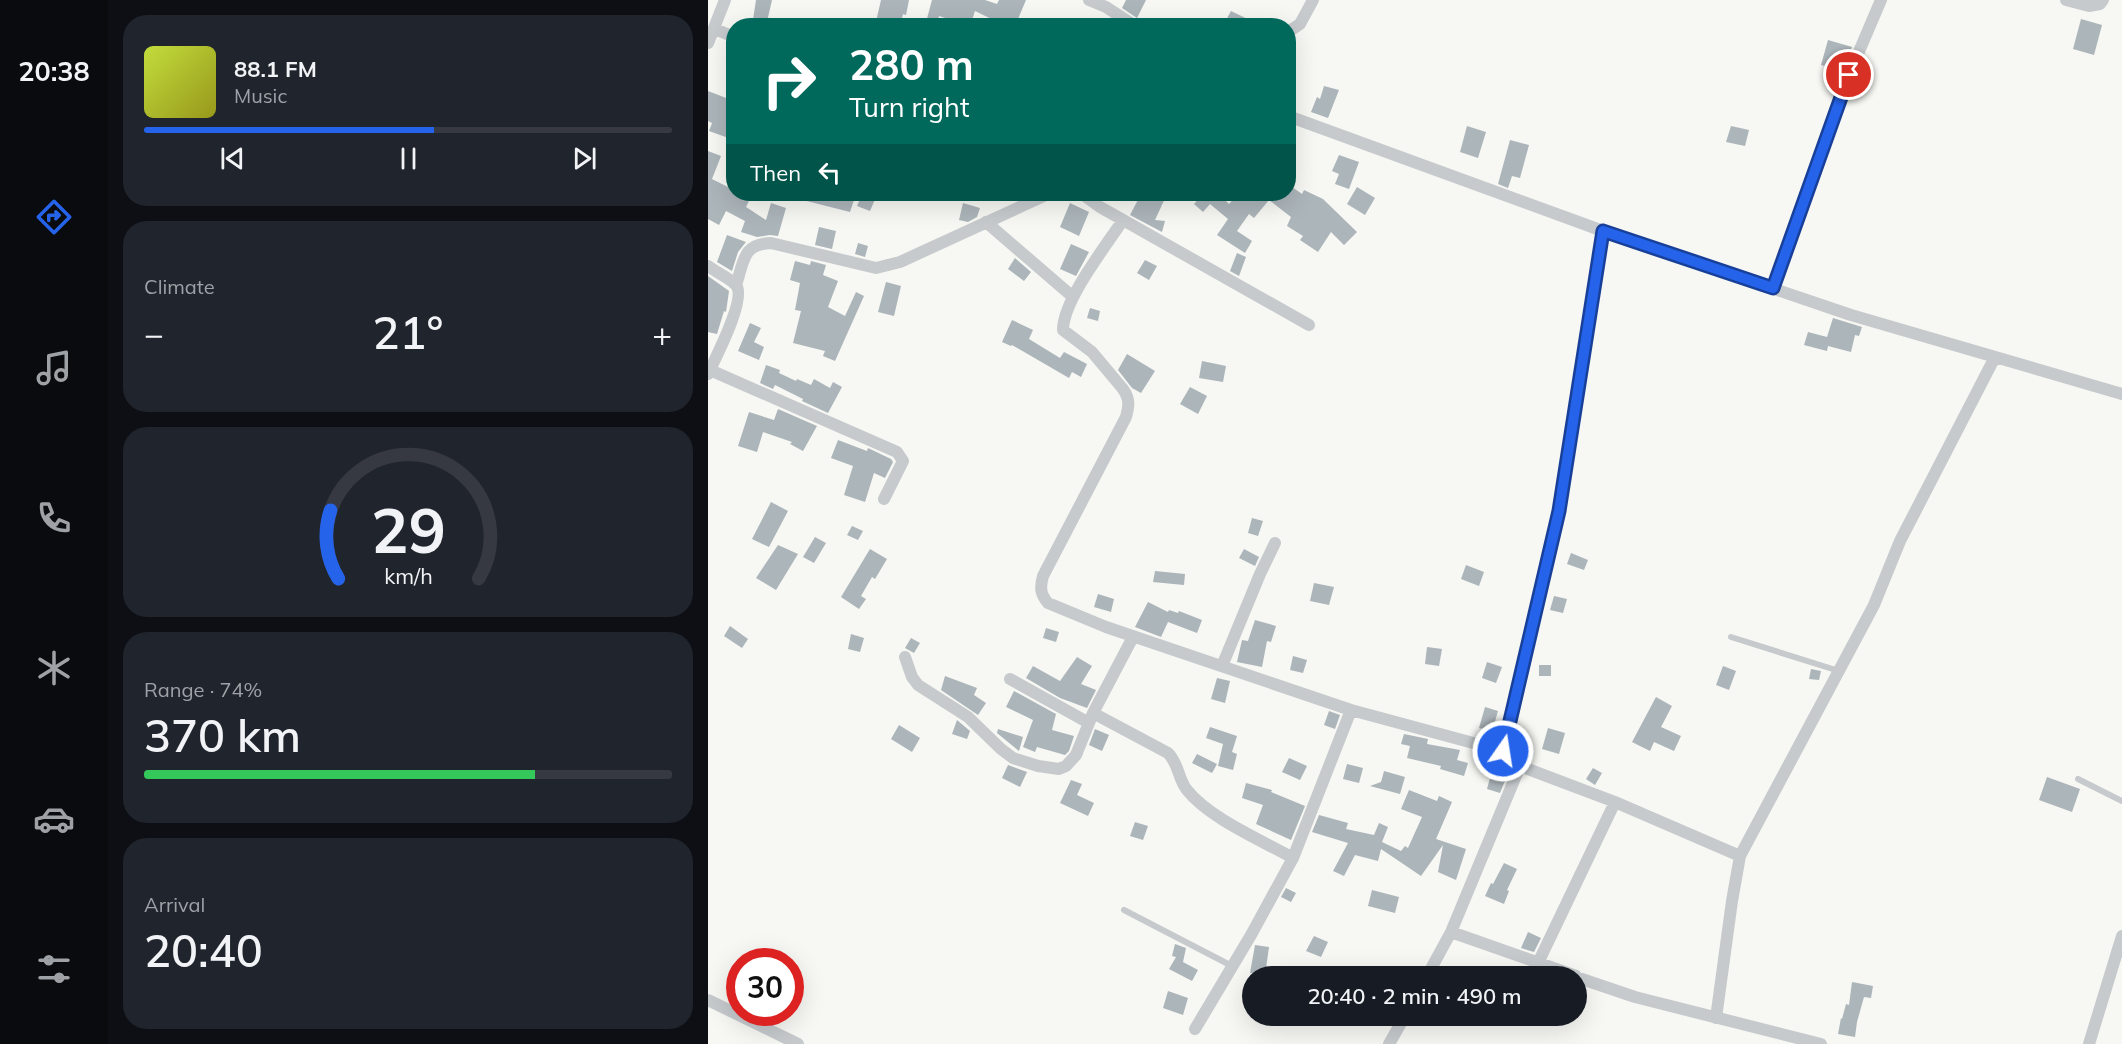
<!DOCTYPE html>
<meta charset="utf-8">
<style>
body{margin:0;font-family:Mulish,sans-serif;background:#20242c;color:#f1f3f6;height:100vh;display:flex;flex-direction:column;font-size:22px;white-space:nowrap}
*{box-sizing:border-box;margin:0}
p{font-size:20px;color:#9ea1a6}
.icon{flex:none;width:33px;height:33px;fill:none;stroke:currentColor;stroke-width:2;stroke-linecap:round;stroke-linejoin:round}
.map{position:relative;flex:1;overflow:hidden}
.panel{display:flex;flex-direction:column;gap:15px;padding:15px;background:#0d0f14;width:600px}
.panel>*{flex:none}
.top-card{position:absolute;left:18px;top:18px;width:570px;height:183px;border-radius:24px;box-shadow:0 6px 24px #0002;background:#00695c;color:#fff;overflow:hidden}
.speed{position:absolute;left:18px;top:948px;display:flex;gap:12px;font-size:30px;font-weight:700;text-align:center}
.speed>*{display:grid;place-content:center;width:78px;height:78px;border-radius:50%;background:#171b24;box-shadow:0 6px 24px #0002;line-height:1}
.speed .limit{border:9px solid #d22;background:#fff;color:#111}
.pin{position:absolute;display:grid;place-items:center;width:51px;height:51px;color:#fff;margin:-26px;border:3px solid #fff;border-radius:50%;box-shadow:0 2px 6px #0007}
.me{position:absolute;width:66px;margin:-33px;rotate:13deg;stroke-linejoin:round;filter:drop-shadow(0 0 4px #0008)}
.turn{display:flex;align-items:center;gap:21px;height:126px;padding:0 24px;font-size:27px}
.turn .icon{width:78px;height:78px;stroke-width:2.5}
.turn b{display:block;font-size:42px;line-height:51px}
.then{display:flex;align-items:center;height:57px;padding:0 24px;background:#0003;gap:12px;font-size:22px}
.big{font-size:45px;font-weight:600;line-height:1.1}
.panel .card{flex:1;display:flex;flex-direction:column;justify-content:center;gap:9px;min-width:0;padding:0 21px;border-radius:24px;background:#20242c}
.panel .dial{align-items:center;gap:0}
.dial svg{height:156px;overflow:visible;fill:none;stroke:#363941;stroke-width:7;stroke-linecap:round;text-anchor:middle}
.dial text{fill:#f1f3f6;stroke:none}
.song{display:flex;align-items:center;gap:18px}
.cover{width:72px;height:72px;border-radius:9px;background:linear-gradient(135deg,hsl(70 70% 55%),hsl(60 70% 35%))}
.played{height:6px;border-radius:3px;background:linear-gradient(90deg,#2563eb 55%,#363941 55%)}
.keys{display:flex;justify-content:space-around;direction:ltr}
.heat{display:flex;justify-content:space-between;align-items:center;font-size:33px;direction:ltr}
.charge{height:9px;border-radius:4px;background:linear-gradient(90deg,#34c759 74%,#363941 0)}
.trip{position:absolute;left:534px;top:966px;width:345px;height:60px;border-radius:30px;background:#171b24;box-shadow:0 6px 24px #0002;font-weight:600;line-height:60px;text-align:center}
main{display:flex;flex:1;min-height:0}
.tab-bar{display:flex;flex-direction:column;width:108px;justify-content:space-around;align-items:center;background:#090b0e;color:#9ea1a6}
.tab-bar .icon{width:42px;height:42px}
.tab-bar .active{color:#2563eb}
.tab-bar b{font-size:27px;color:#f1f3f6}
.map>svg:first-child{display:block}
</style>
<main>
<nav class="tab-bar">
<b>20:38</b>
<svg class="icon active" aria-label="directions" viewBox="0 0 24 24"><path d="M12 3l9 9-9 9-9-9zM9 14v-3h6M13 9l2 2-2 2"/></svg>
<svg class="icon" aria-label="music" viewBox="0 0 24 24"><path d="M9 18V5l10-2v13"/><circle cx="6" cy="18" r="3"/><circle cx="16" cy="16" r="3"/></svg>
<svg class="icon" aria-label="phone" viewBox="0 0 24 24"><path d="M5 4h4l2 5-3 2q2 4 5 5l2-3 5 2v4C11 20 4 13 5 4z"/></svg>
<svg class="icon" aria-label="climate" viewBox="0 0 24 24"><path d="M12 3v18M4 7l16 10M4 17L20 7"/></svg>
<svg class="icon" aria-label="car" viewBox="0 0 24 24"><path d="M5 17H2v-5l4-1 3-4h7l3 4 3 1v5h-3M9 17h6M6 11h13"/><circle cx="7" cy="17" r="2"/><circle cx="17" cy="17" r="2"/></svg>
<svg class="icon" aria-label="filters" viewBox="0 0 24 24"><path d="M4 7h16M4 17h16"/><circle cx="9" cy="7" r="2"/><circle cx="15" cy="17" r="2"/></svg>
</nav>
<section class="panel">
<div class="card">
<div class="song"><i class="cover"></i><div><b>88.1 FM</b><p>Music</p></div></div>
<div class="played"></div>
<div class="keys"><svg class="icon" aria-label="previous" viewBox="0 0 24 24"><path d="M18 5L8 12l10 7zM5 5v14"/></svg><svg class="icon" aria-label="pause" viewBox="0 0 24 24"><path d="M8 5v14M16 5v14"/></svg><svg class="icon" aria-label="next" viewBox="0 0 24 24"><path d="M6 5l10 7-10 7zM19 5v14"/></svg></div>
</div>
<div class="card"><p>Climate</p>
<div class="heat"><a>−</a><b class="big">21°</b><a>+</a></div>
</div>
<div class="card dial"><svg viewBox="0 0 100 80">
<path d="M14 69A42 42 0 1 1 86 69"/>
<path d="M14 69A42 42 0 0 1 10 34" stroke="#2563eb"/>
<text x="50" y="56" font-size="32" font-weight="700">29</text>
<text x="50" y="72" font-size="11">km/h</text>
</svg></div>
<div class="card"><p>Range · 74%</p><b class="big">370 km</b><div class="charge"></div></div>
<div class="card"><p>Arrival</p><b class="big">20:40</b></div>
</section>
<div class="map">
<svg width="1414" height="1044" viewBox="0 0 1414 1044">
<rect width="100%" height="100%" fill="#f7f7f3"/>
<path fill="#acb5ba" d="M48,0h16l-6,26h-14z
M173,0h28l-3,15 -3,-1 -3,12h-25z
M224,0h53l12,4 2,-4h27l-11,26h-9l-31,-15 -5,15 -31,-10 -2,10h-12z
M418,0h20l-9,18 -15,-10z
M523,11l31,15h-29l-8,-4z
M1373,19l21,6 -8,30 -21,-6z
M1120,40l24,7 -10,24 -21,-6z
M616,86l15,4 -11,28 -17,-6 6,-15 3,2z
M0,91l26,10 -6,18 6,2v19l-25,-9 3,-8 -4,-2z
M759,126l19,6 -8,26 -18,-6z
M1023,126l18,4 -4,16 -19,-4z
M802,140l19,5 -9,33 -8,-2 -4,12 -10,-4z
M0,151l13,5 -9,23 22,11v4h6l10,5 -4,8 20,13 5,-17 15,5 -8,28 -8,-1 -13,2 -16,-5 4,-11 -19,-10 -7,14 -11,-6z
M631,155l20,7 -10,27 -14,-5 4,-10 -7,-3z
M580,184l14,10 2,-4 19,9 34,33 -13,13 -13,-13 -13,20 -18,-12 3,-4 -16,-10 4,-9 -22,-17 -15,18 -5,-4 -12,17 15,10 -7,12 -28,-18 11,-16 -18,-15 -7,8 -9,-8 7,-8 -2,-2h20l10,10 9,-10h50z
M649,187l18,11 -10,17 -18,-11z
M79,194h41l26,6 -4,12 -63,-16z
M154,194l14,3 -6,14 -13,-5z
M433,194h26l-12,26 10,1 -3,11 -32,-17z
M255,203l17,5 -3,9 -9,5 -9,-2z
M362,203l19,9 -10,24 -19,-9z
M111,227l17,4 -4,18 -17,-4z
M19,235l19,7 -8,10 -6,19 -15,-9z
M150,243l10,3 -3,11 -10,-3z
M363,244l18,8 -13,24 -16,-7z
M529,253l9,4 -7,19 -9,-5z
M307,258l16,14 -7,9 -16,-12z
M437,260l12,6 -8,14 -12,-7z
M87,261l15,4 1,-4 15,4 -3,10 15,6 -10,26 17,9 11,-24 8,4 -29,65 -12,-5 2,-5 -32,-8 8,-32 -6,-1 5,-27 -10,-3z
M0,276l21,15 -3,21 -2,-1 -7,23 -9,-2z
M178,282l15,4 -7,30 -16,-4z
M382,308l10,3 -2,10 -11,-3z
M1125,318l29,9 -3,9 -4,-1 -4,17 -23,-6 -1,5 -23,-6 4,-13 19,5z
M304,320l21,10 -4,9 31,19 4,-6 23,12 -6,13 -9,-5 -3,6 -57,-33 -1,1 -9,-4z
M42,323l11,5 -7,14 10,5 -5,13 -21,-9z
M419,354l28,17 -14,22 -9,-5 -14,-18z
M494,361l24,5 -3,16 -24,-4z
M58,365l14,5 -1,3 17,8 1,-2 14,6 3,-6 16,9 3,-6 9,5 -14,26 -26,-12 1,-2 -28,-14 -2,4 -13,-6z
M482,387l17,9 -9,18 -18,-10z
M70,409l39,17 -14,25 -13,-7 2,-2 -29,-10 -6,20 -19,-6 11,-34 25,8z
M130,440l29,11 1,-3 23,11 2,3 -8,16 -11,-5 -9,29 -21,-7 9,-29 -22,-8z
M63,502l17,9 -19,36 -17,-8z
M544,518l11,3 -5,15 -10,-3z
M144,526l11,5 -5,9 -11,-5z
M107,537l11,6 -12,20 -11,-6z
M70,545l20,9 -22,36 -20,-12z
M162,549l17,10 -12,20 -3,-2 -11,19 5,3 -7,10 -18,-12z
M536,549l15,8 -4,9 -16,-8z
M863,553l17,7 -4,10 -17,-6z
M758,565l18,7 -5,14 -18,-7z
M447,571l30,3 -1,11 -31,-3z
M606,583l20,4 -5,18 -19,-4z
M390,594l16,5 -3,13 -17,-5z
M846,596l13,3 -4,14 -13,-3z
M440,602l20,10 1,-2 9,3 1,-2 23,9 -5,13 -29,-11 -7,15 -26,-10z
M547,620l21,6 -5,16 -4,-1 -5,26 -25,-5 5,-22 6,1z
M22,626l18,13 -6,9 -18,-12z
M338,628l13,4 -3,10 -13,-4z
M143,634l13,4 -4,14 -12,-3z
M203,638l9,5 -6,10 -9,-5z
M719,647l15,2 -3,17 -14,-2z
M585,656l14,4 -4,13 -13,-3z
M369,657l15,9 -11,18 15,6 -9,18 -27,-10 -34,-20 7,-12 27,15z
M779,662l15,5 -6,16 -14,-5z
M831,665h12v11h-12z
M1015,666l13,5 -7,19 -13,-5z
M1103,669l10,2 -2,9 -10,-1z
M237,676l32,12 -3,7 12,8 -8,12 -37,-25z
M509,678l13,3 -5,22 -14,-4z
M306,691l42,23 -4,16 22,6 -5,15 -4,4 -28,-8 -2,5 -12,-5 10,-27 -27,-13z
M948,697l16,9 -11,21 20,9 -7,15 -20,-9 -4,9 -18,-9z
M777,707l13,4 -6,21 -13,-4z
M621,711l11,4 -5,14 -11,-4z
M249,720l13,11 -3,8 -15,-5z
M191,725l21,13 -8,14 -21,-13z
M502,727l27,9 -5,16 5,2 -4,16 -15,-4 5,-22 -17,-6z
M840,728l17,5 -6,21 -17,-5z
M290,729l25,8 -4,14 -22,-18z
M387,729l14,6 -7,16 -13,-6z
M696,734l24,5 -1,5 33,6 -3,10 11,3 -4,13 -24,-7 1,-3 -34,-8 3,-12 -9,-2z
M489,754l20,10 -5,9 -20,-10z
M581,758l18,8 -7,14 -18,-8z
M639,764l16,4 -4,15 -16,-4z
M300,765l19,7 -7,15 -18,-9z
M785,767l16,4 -9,22 -13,-4z
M885,768l9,5 -7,12 -9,-6z
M676,771l21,6 -5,17 -30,-8 11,-4z
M1339,777l33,12 -8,23 -33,-12z
M363,780l11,4 -5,11 17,8 -6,13 -28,-13z
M538,783l26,7 -1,2 34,14 -14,34 -35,-16 7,-19 -21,-7z
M701,790l28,11 2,-5 13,6 -16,37 30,10 -10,31 -18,-8 5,-27 -22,31 -40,-27 -3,12 -23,-6 -11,21 -11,-5 15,-28 -36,-11 7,-17 29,8 -2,6 28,6 5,-12 9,4 -6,15 19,9 4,-5 3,2 14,-31 -21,-8z
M427,822l13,4 -5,14 -13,-4z
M796,863l13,6 -10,21 2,1 -5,13 -19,-8 6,-13 2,1z
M578,888l10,5 -5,9 -10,-5z
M664,890l27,7 -4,16 -27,-7z
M820,932l13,6 -7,14 -13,-4z
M606,936l14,6 -7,15 -15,-6z
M467,944l11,4 -3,14 15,8 -6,11 -23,-12 7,-12 -4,-1z
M547,945l14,2 -4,28 -15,-2z
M1144,982l21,4 -2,12 -7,-1 -7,25 -2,15 -17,-3 3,-16 1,1 4,-15 3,1z
M460,991l20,7 -5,17 -20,-7z"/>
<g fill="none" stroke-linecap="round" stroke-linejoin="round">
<path stroke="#c6cacd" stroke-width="6" d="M1023,637l108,34
M1370,779l44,22
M416,910l108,56"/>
<path stroke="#c6cacd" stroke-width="12" d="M381,0l17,7 29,19
M1358,0l23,6 11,-2 3,-4
M7,29l19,8
M580,32l12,-8 13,-24
M0,43l17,-43
M580,116l315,115 248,84 271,79
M374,194l18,13 209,118
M415,220c-17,26 -60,80 -60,110l29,22 31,37c7,10 6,17 3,28l-83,159c-3,11 -3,18 5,27l58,24 245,83 152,41
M278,222l87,75
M0,266c8,6 21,12 28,19 11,13 -21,74 -28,89
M28,285c8,-23 6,-41 35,-42l105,25 24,-6 148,-68
M1065,288l76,-213 32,-75
M2,370l187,82 6,9 -19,38
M197,657l7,20 6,8 50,32 33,32 12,9 25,8 21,3 7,-3 10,-11 17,-42 40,-76
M514,666l38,-92 15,-31
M302,679l79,44
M385,713l75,40c11,11 10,26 19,37 22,28 74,50 106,68
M812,766l95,36 125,54 134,-251 26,-64 95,-184
M743,932l125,44
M830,963l77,-161
M719,976l24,-44 69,-166 -17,-15 56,-240 44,-280
M868,977l59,20 186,47
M0,1000l90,44
M1008,1018l16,-117 8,-45
M487,1029l56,-94 42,-77 58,-148
M681,1044l16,-28
M1381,1044l33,-108"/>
</g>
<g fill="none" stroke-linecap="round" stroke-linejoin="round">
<g stroke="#184099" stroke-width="15">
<path id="route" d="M795,751l56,-240 44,-280 170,57 76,-213"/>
</g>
<use href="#route" stroke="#2563eb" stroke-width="10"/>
</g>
</svg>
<div class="speed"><div class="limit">30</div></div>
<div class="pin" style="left:1141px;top:75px;background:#d93025"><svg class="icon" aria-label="arrive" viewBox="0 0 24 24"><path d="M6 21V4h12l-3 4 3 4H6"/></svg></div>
<svg class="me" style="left:795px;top:751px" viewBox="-20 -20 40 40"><circle r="17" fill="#2563eb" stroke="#fff" stroke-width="3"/><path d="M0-11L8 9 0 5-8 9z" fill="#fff"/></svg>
<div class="trip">20:40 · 2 min · 490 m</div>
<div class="top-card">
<div class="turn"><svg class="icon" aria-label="right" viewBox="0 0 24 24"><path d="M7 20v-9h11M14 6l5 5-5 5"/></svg><div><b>280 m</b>Turn right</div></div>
<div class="then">Then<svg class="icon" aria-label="left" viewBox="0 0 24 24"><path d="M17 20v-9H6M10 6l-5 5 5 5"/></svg></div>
</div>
</div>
</main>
